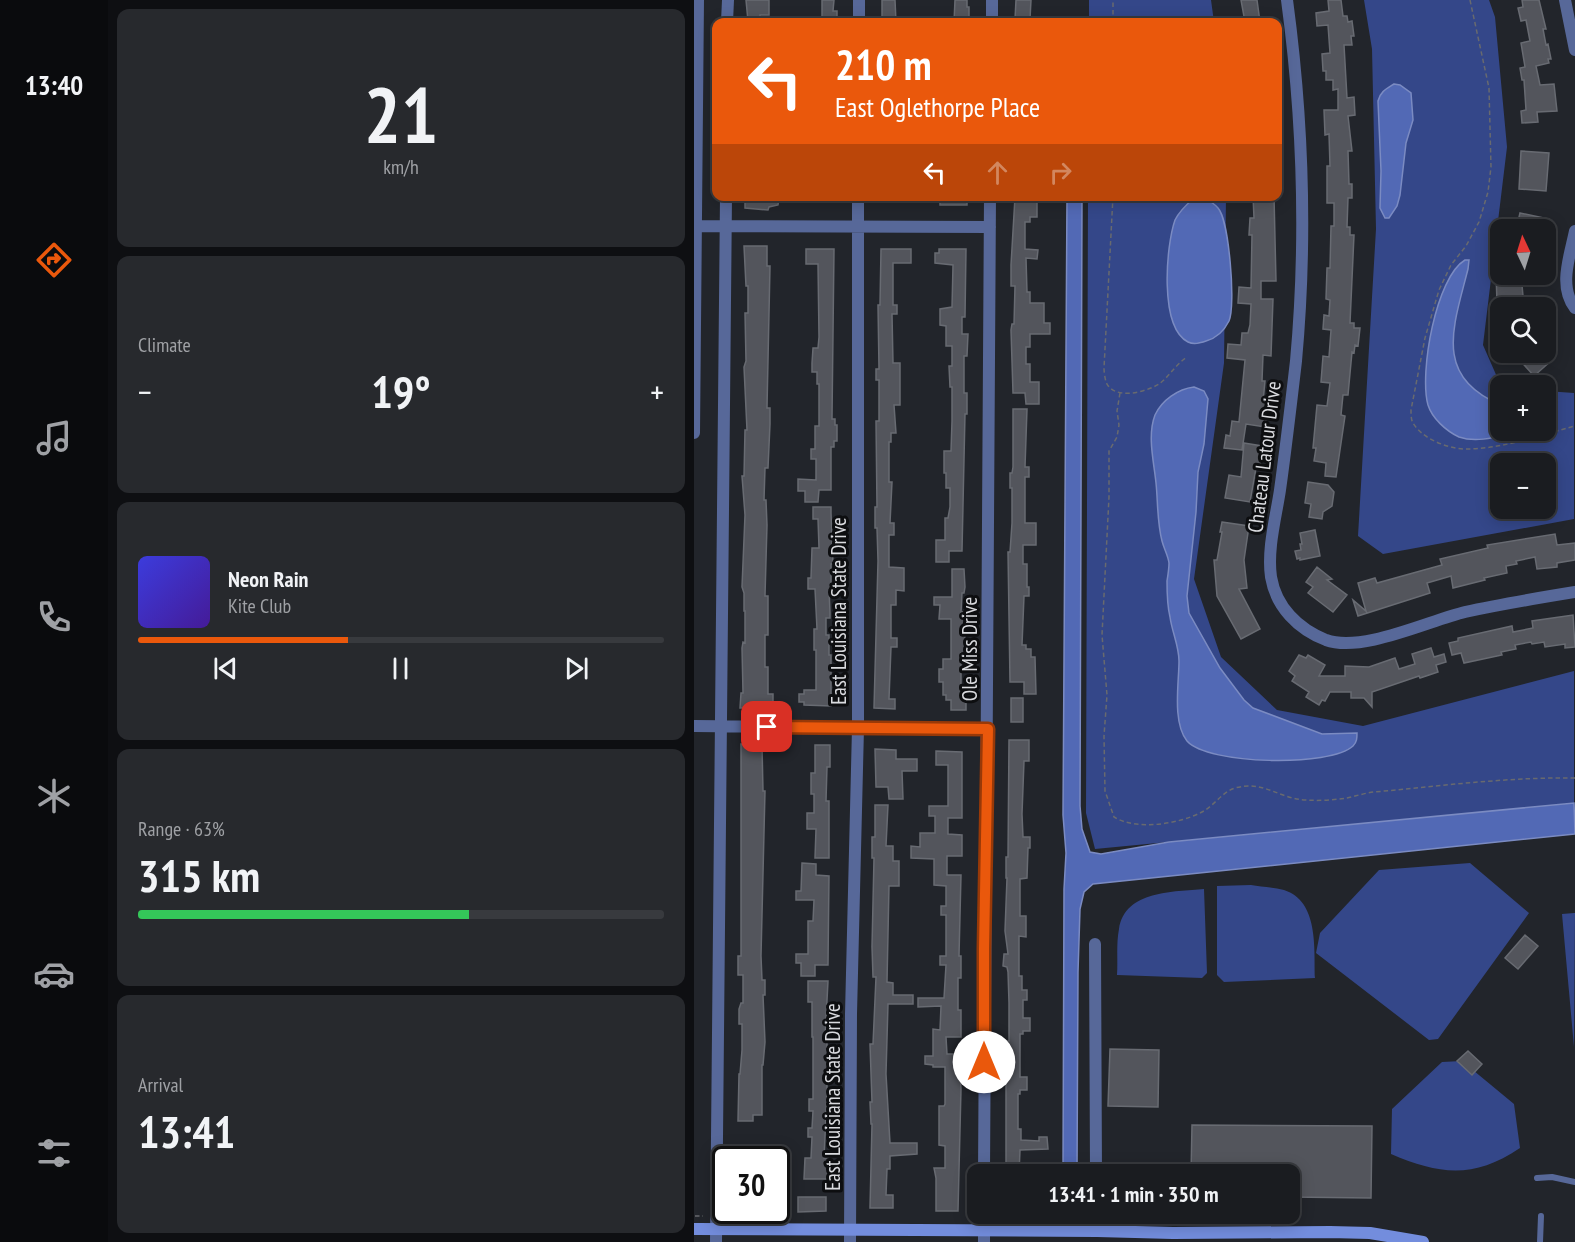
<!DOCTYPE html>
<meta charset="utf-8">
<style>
body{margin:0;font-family:"PT Sans Narrow",sans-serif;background:#27292d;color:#f1f3f6;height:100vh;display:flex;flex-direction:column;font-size:22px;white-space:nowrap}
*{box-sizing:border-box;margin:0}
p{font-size:20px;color:#9fa1a5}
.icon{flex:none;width:33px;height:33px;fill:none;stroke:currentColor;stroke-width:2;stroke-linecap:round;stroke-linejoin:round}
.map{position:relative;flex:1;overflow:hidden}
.sheet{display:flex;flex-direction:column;gap:9px;padding:9px;background:#0e0f12;width:586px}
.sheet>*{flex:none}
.banner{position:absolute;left:18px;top:18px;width:570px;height:183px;border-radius:12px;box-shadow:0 3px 15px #0003,0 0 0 2px #383a3e;background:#ea580c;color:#fff;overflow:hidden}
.needle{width:39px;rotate:356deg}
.fabs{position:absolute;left:796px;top:219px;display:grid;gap:12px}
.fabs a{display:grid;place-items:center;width:66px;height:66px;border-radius:12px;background:#1a1c20;box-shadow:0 3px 15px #0003,0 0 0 2px #383a3e;font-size:30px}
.speed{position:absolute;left:18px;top:1146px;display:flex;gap:12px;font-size:30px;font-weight:700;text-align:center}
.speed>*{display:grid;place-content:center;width:78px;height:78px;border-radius:50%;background:#1a1c20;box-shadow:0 3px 15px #0003,0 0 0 2px #383a3e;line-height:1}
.speed .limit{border:3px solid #111;border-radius:9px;background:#fff;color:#111}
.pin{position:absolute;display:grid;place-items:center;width:51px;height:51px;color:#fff;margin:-26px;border-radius:12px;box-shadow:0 3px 9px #0006}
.me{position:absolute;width:66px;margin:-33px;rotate:0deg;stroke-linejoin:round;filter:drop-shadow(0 0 4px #0008)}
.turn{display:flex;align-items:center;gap:21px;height:126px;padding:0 24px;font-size:27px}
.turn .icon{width:78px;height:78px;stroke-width:2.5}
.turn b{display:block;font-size:42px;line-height:51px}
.lanes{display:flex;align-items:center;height:57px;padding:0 24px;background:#0003;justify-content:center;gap:30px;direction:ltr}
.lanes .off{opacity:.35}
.big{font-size:45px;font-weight:700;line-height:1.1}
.sheet .tile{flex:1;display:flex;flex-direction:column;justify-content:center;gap:9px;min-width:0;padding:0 21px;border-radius:12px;background:#27292d}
.sheet .dial{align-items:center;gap:0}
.dial b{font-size:78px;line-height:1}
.song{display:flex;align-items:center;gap:18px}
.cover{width:72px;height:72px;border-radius:9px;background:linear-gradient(135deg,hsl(240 70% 55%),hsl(260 70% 35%))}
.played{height:6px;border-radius:3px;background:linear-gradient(90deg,#ea580c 40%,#383a3e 40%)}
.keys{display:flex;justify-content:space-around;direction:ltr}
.heat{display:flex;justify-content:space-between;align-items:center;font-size:33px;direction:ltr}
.charge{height:9px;border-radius:4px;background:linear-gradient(90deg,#34c759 63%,#383a3e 0)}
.trip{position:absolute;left:273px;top:1164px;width:333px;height:60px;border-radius:12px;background:#1a1c20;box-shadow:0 3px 15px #0003,0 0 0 2px #383a3e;font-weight:700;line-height:60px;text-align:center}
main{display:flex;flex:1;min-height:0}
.menu{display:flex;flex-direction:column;width:108px;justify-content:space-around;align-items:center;background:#0a0b0d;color:#9fa1a5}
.menu .icon{width:42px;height:42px}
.menu .current{color:#ea580c}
.menu b{font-size:27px;color:#f1f3f6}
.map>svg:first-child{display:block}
</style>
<main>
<nav class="menu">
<b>13:40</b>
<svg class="icon current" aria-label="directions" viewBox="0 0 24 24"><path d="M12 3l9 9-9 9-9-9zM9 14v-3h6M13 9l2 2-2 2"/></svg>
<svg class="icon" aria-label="music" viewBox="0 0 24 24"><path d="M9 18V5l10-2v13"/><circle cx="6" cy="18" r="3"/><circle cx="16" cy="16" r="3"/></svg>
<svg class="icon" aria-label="phone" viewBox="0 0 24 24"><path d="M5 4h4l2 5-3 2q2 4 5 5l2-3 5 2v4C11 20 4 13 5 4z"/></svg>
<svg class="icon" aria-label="climate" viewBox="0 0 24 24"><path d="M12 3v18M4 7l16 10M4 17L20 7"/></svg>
<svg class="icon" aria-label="car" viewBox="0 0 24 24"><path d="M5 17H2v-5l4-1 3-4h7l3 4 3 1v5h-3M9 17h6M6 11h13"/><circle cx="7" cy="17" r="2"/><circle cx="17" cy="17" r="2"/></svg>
<svg class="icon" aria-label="filters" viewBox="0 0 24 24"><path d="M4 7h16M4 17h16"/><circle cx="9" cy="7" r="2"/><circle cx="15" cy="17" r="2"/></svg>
</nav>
<section class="sheet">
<div class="tile dial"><b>21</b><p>km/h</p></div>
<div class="tile"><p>Climate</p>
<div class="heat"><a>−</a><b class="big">19°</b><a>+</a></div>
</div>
<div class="tile">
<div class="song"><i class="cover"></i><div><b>Neon Rain</b><p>Kite Club</p></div></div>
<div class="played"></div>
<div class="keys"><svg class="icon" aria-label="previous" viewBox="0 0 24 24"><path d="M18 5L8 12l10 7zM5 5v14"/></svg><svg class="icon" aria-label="pause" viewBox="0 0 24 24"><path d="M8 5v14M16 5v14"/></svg><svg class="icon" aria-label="next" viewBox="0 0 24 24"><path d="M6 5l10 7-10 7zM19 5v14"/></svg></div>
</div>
<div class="tile"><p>Range · 63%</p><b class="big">315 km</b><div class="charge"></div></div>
<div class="tile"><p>Arrival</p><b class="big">13:41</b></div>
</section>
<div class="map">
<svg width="881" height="1242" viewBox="0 0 881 1242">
<rect width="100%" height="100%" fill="#22252b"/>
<path fill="#344789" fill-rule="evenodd" d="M395,0h122l3,22h-125z
M670,0h125l6,17 12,130 -24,198 18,41v44h45v-39l28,2v126l-191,35 -25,-18 18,-307 -4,-180zM807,464h45v44h-45z
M394,197h138l-2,166 -30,216 27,78 56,53 86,16 211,-55v132l-479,46 -9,-36z
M776,863l59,50 -91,126 -9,1 -113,-87 4,-20 59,-63z
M557,885c10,2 22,2 33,5 35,11 30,59 31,88l-91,4 -7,-7v-89z
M510,889l3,84 -5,5 -85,-3c1,-15 -1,-31 2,-46 6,-39 55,-37 85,-40z
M880,913h1l-1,134 -12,-133z
M768,1061l52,43 6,44c-46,31 -80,27 -129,6l1,-45 50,-47z"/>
<path fill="#5269b5" stroke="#7b8bc2" stroke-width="1.5" d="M700,84l6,1 11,8 2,27 -7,23 -6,52 -3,11 -8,12h-4l-5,-10 1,-37 -3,-70c2,-9 8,-12 16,-17z
M388,196l-2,610 2,23 8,23 11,2 68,-12 405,-39 1,31 -482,50 -9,8 -4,17 -2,63 -1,202h-14l1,-285 2,-36 -3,-38 4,-618z
M499,199c11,0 17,0 25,9 11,12 18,97 11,113 -5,10 -12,17 -23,20 -6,2 -12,4 -18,1 -29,-15 -22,-96 -13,-122 4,-8 11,-15 18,-21z
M771,260h4l-1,9c-14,56 -36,108 33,136v25l21,1c-20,4 -43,13 -63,6 -13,-6 -27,-19 -31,-32 -9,-32 8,-128 37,-145z
M500,387l10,4 4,8 -4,45 -6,28 -2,40 -9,84 2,17 31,55 24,32 9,8 69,26 35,-1c0,5 0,9 -4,13 -22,21 -145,19 -166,-5 -15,-19 -8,-58 -8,-80 0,-15 -7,-29 -9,-44 -3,-12 -3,-24 -3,-36 1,-6 2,-12 2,-18 -1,-8 -5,-14 -7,-22 -5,-19 -4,-39 -6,-58 -2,-21 -9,-47 -1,-68 7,-15 23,-26 39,-28z"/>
<path fill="#53555c" stroke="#686b72" stroke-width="1.5" d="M52,0h23v15h-9v6h-12z
M128,0h12l-1,11h4v11h-15z
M188,0h13l1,22h-14z
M261,0h12v7h2v15h-15z
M322,0h15l-1,19h-15z
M547,0h16l3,22h-15z
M634,0h13l2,16h4l1,6 4,-1 2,15h-3l1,9h-8l3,53 7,-1 1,18 -7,1 4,35h-4l1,33h3v14h-4l-1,29h3v8h4l-4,88h4v5h6l-2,18 -3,-1 -1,8 -2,-1 -4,43h-5l-2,20 4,1 -9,61 -11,-1 1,-13 -12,-2 2,-13h-3l4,-43 10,1 3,-23 -9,-1 2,-26 6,1 2,-27 -8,-1 1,-14 5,1 1,-16 -4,-1 1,-31h3l1,-42h3v-23h-7v-37h3l-1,-32 -4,1 -1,-25h14v-21l-5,1v-10h-7v-9h-3l-1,-17 8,-1 -2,-28 -11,1 -1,-13 13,-2z
M828,0h17l7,29h-3l3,16 2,-1 3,15h-3l1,4 -13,3 4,19 14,-1 3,27 -20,1 1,10 -16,1 -1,-12 5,-1 -2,-30h-2l-2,-12 5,-1 -4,-24 9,-2 -4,-21 -5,1 -3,-13 5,-1z
M827,151l28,2 -3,38 -27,-2z
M51,196h34l-1,9 -9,2 -1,3 -23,-2z
M246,196h27v9h-27z
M559,196h21l2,85h-15v18h12l-2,57 -8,-1 -1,26h3l-2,21 5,1 -3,24 -19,-3 -4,26 -18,-2 2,-13 4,1 2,-15 7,1 6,-62 -18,-2 1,-14 13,1 1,-12h6l2,-8 1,-21 -13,-1 1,-16 12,1 1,-53h-3l1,-17h4z
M321,197l22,1v19h-7v5h-5v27l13,1 -1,9 -11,-1 1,34h3v11h14v20h6v11h-20v13h-4v17h4v18h9v22h-13l-1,-11h-12l-2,-63 1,-6h2l1,-38h-4v-21z
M826,213l29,6 -2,11h-31z
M50,246h23v20h3l-3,142h3v16l-2,44h-3l-1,32h2l1,25 -2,71h3v39h-3v32h3v27h5v10l-11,2v2h-22l1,-15h2l-1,-45 1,-6 2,1v-32h-1v-18l-2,-6 3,-72 -3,-39h2l1,-46h2l-3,-63 2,-6 -1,-48h3v-27h-2z
M112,249h28l-2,170h3v6h2v16h-3v6h-3v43h-12l-1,12h-13v-11h-7v-12l18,1v-21h-5v-10h4v-23h4v-42h-2v-12h-5v-9l1,-15h5l1,-11 -1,-73h-12z
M187,249h30v14h-18v42h4v9h-5l1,49h7v42h-6l2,28h-5v9h-2v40h3l-2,41h4v12h-5v32l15,1v23l-8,-1v15h-5v33h6v9h-6l-2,52h6v10l-21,-1 4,-147 -1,-33h-2v-21h2l-1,-86h3v-41h-3v-11h3l-1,-64h2z
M245,249h27l-1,68h-3v17h6l-1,22h-3v37h3v21h-2l-3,137h-13v11h-13v-22h9v-22h3l2,-11v-19h-4v-15h-2v-22h7l1,-30v-34h-2l-1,-21h3v-20h-6v-20l-6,-1v-16l12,-2 1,-42 -18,-2v-10h4z
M802,274h29l-3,11 1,11 6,9 -5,3h-18l-2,-4 -7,-2z
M809,352h43l6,8 -18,16 -16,-18 -6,5z
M319,409h14l-2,58h4v10h-4v46h11v22h-13v19h4v23h2v9h-5l-2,49h4v4h5v8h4l1,37h-12v-12h-14l-2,-130h2l2,-29v-35h-2v-15h2l1,-6z
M550,443l18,3 -2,22h-4l-6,34 -25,-4 4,-23 12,2z
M614,482l20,3 6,7 -2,14 -9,6 -1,7 -13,-2 2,-13 -6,-1z
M119,507h18v6l2,51h-2v25h-2l1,24v5h-4v17h3v20h2v51l-27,-1v-3h-5v-8h5v-4h12v-40h-2v-21h3l-2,-40h-7v-11h3l1,-30h7l-1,-29h-5z
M528,522l27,4 -5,34 3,28 -8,1 21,40 -19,10 -24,-43 -3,-36h3l5,-28h-2z
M621,530l5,26 -20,4v-2l-3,1 -2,-8 6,-1 -1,-6h2l-2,-11z
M861,534l2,11 18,-2v17l-18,3v4l-20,2 -2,-12 -19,4 1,3 -11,2 1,7 -23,5 1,2 -32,8 -2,-12 -24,7 3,10 -72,23 -5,-16 13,11 -8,-28 17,-5 2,5 65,-18 -2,-6 48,-11 -1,-3z
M623,567l15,12 -5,1 20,15 -14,17 -25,-19 5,-6 -7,-5z
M258,569h12l1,18 -1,6h-2l-1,19h4v42l-4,-1v35h5v22h-15v-10h-5v-5h-3v-13h-4v-13h4v-10h8v-40h-12l1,-14h-6v-8h18z
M879,615l2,32 -10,1v-4l-20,3 -1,-5 -12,2 -1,-2 -16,3 1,4 -15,3 1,3 -38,8 -3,-10 -9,2 -3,-12 9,-2v-3l54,-12 1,6 20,-4 -1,-7z
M737,648l3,9 10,-3 2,8 -10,3 2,7 -18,6 -1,-2 -47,16v15l-8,-9h-13v-6h-21l-5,9 -3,-1 -3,5 -13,-8 3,-5 -17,-11 3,-5 -6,-5 10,-16 7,3 2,-3 17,10 -6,11h26v-10l24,1 26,-9 4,11 16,-5 -3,-10z
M317,698h12v24h-12z
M315,740h20v21h-5l-2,53 1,23h7v11h-2l-1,30 -7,1v37h6v21l-7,-1v40h3v14h5v10h-4v18h7v13h-7v3h-3v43h7v13h-7v4h-2v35h3v11l18,1v-4h8l1,12 -28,1 -1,24h-13v-133h3v-38l-1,-31 -1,-5 -4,-1 1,-12h4l-3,-23 2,-53h-1v-21h2z
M47,744l21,1 1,46h2l-4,165 1,24h3v15h-2l2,47 -2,23h-1v50h-9v6h-15l1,-47h1l2,-24v-26h-3v-15l2,-6h2v-28h-5v-19h3z
M121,745h15v22h-3l-1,34h3v57h-14l1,-29h-9v-16h7v-19h-3v-21h4z
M181,749l21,1v9h21v12h-15l1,28h-14l-1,-12h-12z
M242,751l26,1v66h-14v16l14,1v21h-15v19h14l-2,81h2v22h-3v32h3v27h-15l1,17h12l2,35 -3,122h-22v-33l-2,-10h11v-22l-6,-1v-39h5l1,-2v-37h-12v-2l-8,-1v-8h8v-27l7,1 1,-24 -23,1v-9h26l2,-33h-6v-9h6v-41h-5v-9h5v-20l-12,-1v-26l-23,-1v-12l9,1v-14h15v-17h-6v-10h19v-41h-12z
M181,805h13l-2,41h7v15h6v25h-10l-2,96 6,1v12h20v9h-25l-2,70 4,69h27v11l-27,2v13h-3l-1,26h7v13h-23l2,-84h-1l-1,-22h2l-2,-58h3l3,-67h-3l-1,-30 2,-89h-2v-21h3z
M108,863l14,1v11l13,1 -1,89h-13v11h-14v-13h-5v-9h12v-33h5l1,-21h-18v-9h5z
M831,935l13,11 -20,23 -13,-11z
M114,981h20l-3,58h2v55l-3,64h4v21h-24l1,-21h6l1,-21h-4v-9h4l1,-17h-4v-12h4v-62h-1v-35h-4z
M416,1049l49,1 -1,57 -50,-1z
M774,1051l14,13 -10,11 -15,-14z
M498,1125l180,1 -1,72 -81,-1v-23h-99z
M104,1197h28v14l-28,1z"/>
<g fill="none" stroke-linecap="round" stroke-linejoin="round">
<path stroke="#686a6f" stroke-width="1.5" stroke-dasharray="4.5 3" stroke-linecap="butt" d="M776,0l19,88 2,79 -3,25 -9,30 -13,24 -15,19 -12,25 -14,48 -14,72c0,4 0,10 2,13 10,17 38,27 57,26 35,-1 71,-14 105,-23
M419,22v-22
M419,196l-9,172c0,4 1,10 2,14 8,19 40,10 53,2 10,-7 16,-19 28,-27
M426,393l-3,18 2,14 -2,12 -8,14v46l-7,138 5,60 -3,41 1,55 9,26c23,14 65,7 88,-5 12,-6 20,-20 33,-24 29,-8 44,11 71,12 13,1 28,0 41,-2 9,-2 18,-5 27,-6 67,-6 133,-15 201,-14
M1,1216h8"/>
<path stroke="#576899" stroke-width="6" d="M843,1178l15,-1 23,5
M846,1242l1,-26"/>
<path stroke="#576899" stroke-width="12" d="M593,0c16,119 20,241 9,361 -5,43 -10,86 -16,129 -4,27 -13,59 -9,87 5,30 27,52 55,63 36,13 102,-19 139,-28 36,-8 73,-14 110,-20
M871,0l10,50
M33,22l1,-22
M165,22v-22
M298,22v-22
M2,226l294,1
M881,231c-5,25 -17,55 0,77
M0,433l4,-433
M0,726l294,3
M401,944l1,230
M290,1174l6,-978
M402,1214l1,17
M22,1242l10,-1046
M156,1242l1,-228 7,-286v-532
M290,1242v-28"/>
<path stroke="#738ddd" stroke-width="12" d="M0,1229l403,2 76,2 157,-1 40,1 53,9"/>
</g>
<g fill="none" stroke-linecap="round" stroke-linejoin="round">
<g stroke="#983908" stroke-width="15">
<path id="route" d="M73,727l221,2 -4,220v113"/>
</g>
<use href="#route" stroke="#ea580c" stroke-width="10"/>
</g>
<g text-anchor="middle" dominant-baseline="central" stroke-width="6" stroke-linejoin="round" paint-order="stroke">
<g font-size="21" fill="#dadbdf" stroke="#0d0e10">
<text transform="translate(570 457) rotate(-83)">Chateau Latour Drive</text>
<text transform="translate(144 611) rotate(-90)">East Louisiana State Drive</text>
<text transform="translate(275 649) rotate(-90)">Ole Miss Drive</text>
<text transform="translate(138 1097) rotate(-90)">East Louisiana State Drive</text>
</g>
</g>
</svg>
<div class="fabs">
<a><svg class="needle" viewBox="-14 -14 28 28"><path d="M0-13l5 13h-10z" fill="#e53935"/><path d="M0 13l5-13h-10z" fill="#9fa1a5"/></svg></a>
<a><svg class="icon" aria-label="search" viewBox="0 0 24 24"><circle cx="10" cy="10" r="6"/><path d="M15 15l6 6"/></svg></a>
<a>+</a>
<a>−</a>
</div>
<div class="speed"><div class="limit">30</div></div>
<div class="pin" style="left:73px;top:727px;background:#d93025"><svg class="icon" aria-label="arrive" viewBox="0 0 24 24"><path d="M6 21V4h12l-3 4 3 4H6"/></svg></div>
<svg class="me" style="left:290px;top:1062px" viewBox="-20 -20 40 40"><circle r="19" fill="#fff"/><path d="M0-13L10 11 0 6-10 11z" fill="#ea580c"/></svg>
<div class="trip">13:41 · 1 min · 350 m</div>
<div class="banner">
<div class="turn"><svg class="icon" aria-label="left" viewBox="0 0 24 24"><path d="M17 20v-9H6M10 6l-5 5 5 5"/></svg><div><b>210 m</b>East Oglethorpe Place</div></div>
<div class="lanes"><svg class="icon" aria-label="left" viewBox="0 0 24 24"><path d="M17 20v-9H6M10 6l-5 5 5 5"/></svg><svg class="icon off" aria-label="ahead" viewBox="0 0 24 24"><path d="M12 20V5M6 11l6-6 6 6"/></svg><svg class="icon off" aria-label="right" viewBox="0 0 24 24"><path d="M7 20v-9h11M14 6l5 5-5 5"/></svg></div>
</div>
</div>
</main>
